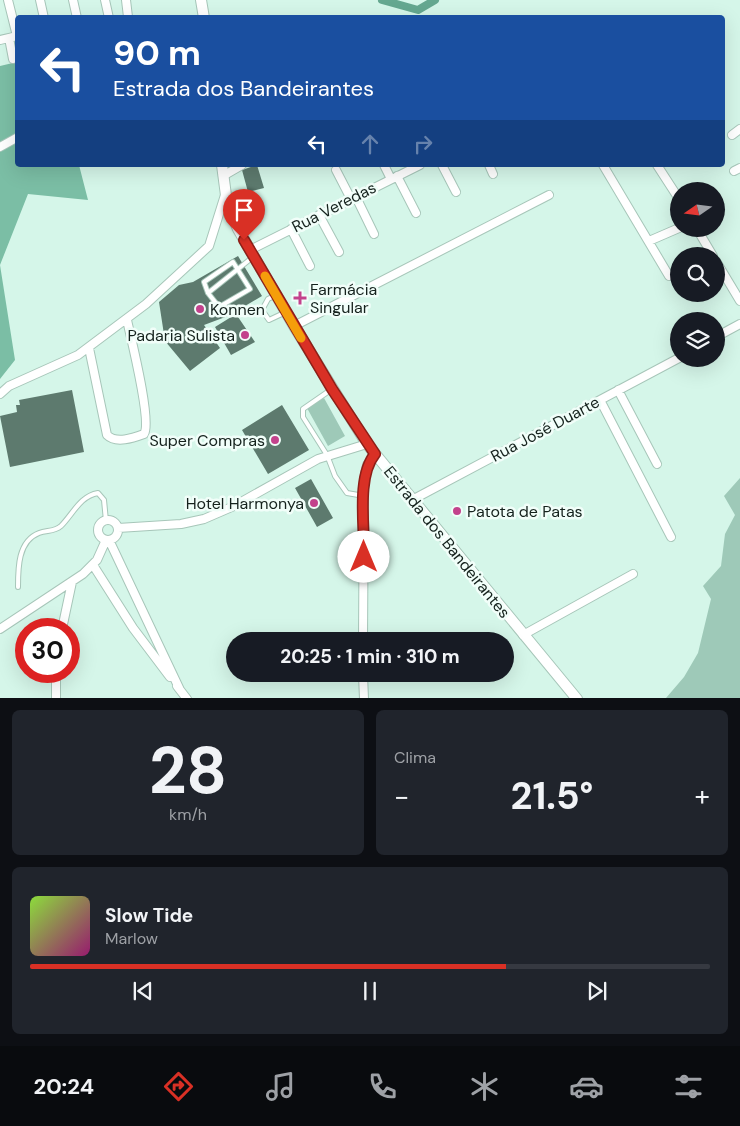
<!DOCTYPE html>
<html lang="pt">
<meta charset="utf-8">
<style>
body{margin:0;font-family:"DM Sans",sans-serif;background:#20242c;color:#f1f3f6;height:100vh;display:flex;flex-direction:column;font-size:19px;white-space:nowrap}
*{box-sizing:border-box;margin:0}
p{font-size:16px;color:#9ea1a6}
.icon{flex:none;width:28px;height:28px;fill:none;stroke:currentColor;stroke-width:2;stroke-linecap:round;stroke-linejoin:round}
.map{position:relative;height:698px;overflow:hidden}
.drawer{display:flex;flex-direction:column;gap:12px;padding:12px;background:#0d0f14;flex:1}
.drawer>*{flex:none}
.banner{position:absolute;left:15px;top:15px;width:710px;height:152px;border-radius:5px;box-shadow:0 5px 20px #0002;background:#1a4fa0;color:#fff;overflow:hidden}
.needle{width:32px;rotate:256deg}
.fabs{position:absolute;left:670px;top:182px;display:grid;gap:10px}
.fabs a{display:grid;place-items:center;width:55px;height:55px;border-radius:50%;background:#171b24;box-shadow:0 5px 20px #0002;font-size:25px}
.speed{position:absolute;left:15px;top:618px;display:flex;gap:10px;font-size:25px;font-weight:700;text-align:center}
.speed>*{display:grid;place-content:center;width:65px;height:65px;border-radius:50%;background:#171b24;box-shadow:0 5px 20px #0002;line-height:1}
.speed .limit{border:8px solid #d22;background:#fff;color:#111}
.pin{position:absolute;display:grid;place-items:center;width:42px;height:42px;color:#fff;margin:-51px -21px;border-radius:50% 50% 50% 0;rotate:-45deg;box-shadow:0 0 5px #0007}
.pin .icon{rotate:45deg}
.me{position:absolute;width:55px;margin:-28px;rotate:0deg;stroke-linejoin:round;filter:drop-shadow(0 0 4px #0008)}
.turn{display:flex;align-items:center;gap:18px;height:105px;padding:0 15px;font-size:22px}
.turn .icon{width:65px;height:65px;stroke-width:2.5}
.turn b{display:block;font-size:35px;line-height:42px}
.lanes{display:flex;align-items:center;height:48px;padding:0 15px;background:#0003;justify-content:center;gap:25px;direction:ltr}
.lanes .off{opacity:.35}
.big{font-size:38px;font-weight:700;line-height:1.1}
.drawer .card{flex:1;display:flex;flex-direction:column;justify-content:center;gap:8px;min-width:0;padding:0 18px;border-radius:8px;background:#20242c}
.drawer .dial{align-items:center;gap:0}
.dial b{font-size:65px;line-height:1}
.song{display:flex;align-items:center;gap:15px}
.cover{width:60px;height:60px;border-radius:8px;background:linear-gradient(135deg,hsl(90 70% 55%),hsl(320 70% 35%))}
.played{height:5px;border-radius:2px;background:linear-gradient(90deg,#d93025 70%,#363941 70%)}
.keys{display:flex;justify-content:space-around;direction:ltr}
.heat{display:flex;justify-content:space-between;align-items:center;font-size:28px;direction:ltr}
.drawer .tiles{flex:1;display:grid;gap:12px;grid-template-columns:1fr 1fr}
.card:last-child{grid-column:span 2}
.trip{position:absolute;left:226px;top:632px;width:288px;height:50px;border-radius:25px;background:#171b24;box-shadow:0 5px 20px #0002;font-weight:700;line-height:50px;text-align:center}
.dock{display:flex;height:80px;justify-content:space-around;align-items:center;background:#090b0e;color:#9ea1a6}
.dock .icon{width:35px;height:35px}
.dock .selected{color:#d93025}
.dock b{font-size:22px;color:#f1f3f6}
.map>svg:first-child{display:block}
</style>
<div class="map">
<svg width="740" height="699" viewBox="0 0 740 699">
<rect width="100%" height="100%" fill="#d5f6e9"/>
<path fill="#9ec9b8" d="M324,398l21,38 -17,10 -21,-38z
M740,478v220h-74l18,-21 14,-24 13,-54 -8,-13 18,-20 4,-32 10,-19 -11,-19z"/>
<path fill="#7bbea5" d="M17,62l1,103h61l9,35 -60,-6 -28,71 15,95 -15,19v-313z"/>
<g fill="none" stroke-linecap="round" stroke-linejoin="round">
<path stroke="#65a890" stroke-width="8" d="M382,0l36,10 17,-10"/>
</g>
<path fill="#5d7a6e" d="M257,165l7,23 -16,4 -6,-22z
M238,256l24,40 -34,20 -24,9 16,23 -30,23 -25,-30 -6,-39 20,-17 14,-3z
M236,314l19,28 -24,13 -16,-28z
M72,390l12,62 -74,15 -10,-51 17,-4 -1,-7h4l-1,-5z
M282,405l27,45 -41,24 -26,-44z
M311,479l22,39 -16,9 -22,-39z"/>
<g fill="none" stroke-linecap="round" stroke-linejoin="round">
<g stroke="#a7c6b9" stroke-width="6">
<path id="service" d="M208,293l-4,-11 29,-20 17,27 -31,18 -11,-14c15,-12 30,-24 45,-36
M276,295l-8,4 -6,11 7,10 17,-8
M332,389l-29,20v8l24,38 8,21 12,17 17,3
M18,587c0,-19 0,-46 21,-54 8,-3 15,-1 22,-7 12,-12 19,-30 37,-33l6,7 2,21"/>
</g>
<g stroke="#a7c6b9" stroke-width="10">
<path id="minor" d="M8,0l9,36
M40,0l4,18
M73,0l4,18
M105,0l4,18
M126,0l2,17
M9,38l4,21
M0,40l13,-3
M732,135l8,-6
M0,147l18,-10
M384,165l7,14
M442,165l14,27
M489,165l4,9
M603,165l66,111
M657,165l22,34
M336,170l15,29
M734,171l6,-3
M223,176l19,-11
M397,176l19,37
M356,197l18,37
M319,215l20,37
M291,229l19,37
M697,229l16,27
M649,241l30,-13
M250,250l170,-85
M716,261l24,40
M294,326l255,-131
M716,337l24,-13
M89,348l18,87c9,9 26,3 37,-1 8,-12 -13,-96 -17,-114
M618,390l39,74
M0,394l9,-8 69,-31 68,-51 63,-58 16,-51
M600,400l71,137
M412,500l267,-142
M98 530a10 10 0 1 1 20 0a10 10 0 1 1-20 0Z
M118,528l63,-4 23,-5 30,-13 84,-47 49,-15
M109,540l71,150
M93,565l40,63 37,49
M0,629l83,-55 14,-14 9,-20
M62,629l10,-47
M523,635l110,-61
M363,641l1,-162 3,-14 8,-11
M363,674l1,25
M177,686l10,13
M56,699v-28"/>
</g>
<g stroke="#a7c6b9" stroke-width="12">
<path id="secondary" d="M201,0l3,18
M222,165l5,38 11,26 56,97 73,118 210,255"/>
</g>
<use href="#service" stroke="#fff" stroke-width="4"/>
<use href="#minor" stroke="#fff" stroke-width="8"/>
<use href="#secondary" stroke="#fff" stroke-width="10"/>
</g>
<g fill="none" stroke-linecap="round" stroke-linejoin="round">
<g stroke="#8d1f18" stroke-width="12">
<path id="route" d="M244,240l88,149 43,65c-19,23 -10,74 -11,103"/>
</g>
<use href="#route" stroke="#d93025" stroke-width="9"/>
<path stroke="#f59e0b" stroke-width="9" d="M265,276l36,62"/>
</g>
<g fill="#c3428c" stroke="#f1fef9" stroke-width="2">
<path d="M297.5 290.5h5v5h5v5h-5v5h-5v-5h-5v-5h5z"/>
<circle cx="200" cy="309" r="5"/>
<circle cx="245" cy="335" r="5"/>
<circle cx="275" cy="440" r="5"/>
<circle cx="314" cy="503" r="5"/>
<circle cx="457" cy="511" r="5"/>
</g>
<g text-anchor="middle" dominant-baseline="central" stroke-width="5" stroke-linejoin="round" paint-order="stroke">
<g font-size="16" fill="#15221d" stroke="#f1fef9">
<text transform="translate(334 207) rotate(-27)">Rua Veredas</text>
<text transform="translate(545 429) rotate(-28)">Rua José Duarte</text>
<text transform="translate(447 542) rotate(51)">Estrada dos Bandeirantes</text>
</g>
<g font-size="16" fill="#15221d" stroke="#f1fef9" text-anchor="start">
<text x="310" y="289">Farmácia<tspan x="310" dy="18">Singular</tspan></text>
<text x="210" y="309">Konnen</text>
<text x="235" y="335" text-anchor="end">Padaria Sulista</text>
<text x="265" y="440" text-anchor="end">Super Compras</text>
<text x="304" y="503" text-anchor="end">Hotel Harmonya</text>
<text x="467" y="511">Patota de Patas</text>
</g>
</g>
</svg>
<div class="fabs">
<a><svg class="needle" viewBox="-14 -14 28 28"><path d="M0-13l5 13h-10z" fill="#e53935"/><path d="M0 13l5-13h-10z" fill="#9ea1a6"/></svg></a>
<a><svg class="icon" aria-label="search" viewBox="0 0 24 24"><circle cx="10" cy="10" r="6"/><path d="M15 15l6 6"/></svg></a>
<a><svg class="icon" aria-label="layers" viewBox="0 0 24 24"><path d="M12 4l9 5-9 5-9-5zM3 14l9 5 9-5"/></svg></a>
</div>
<div class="speed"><div class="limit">30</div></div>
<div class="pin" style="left:244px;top:240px;background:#d93025"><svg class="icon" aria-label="arrive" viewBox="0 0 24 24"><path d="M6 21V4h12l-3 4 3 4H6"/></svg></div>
<svg class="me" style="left:364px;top:557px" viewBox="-20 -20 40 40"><circle r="19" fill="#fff"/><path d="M0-13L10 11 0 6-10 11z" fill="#d93025"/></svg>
<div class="trip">20:25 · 1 min · 310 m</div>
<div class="banner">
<div class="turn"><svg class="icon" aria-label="left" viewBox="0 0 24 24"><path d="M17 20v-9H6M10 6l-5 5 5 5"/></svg><div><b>90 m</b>Estrada dos Bandeirantes</div></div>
<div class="lanes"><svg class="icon" aria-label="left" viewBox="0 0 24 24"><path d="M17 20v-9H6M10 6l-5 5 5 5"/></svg><svg class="icon off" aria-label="ahead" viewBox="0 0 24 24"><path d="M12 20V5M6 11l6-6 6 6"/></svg><svg class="icon off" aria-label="right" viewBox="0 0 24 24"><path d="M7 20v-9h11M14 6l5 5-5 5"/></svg></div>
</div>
</div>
<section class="drawer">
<div class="tiles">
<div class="card dial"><b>28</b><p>km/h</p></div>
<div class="card"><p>Clima</p>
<div class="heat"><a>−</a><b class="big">21.5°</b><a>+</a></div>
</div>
<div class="card">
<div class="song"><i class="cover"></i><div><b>Slow Tide</b><p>Marlow</p></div></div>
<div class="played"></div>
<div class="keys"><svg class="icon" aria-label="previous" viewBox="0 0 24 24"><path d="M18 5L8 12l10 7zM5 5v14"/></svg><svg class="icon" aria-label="pause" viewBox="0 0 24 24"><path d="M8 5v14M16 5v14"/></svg><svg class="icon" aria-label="next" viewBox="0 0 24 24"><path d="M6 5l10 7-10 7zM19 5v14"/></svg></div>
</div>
</div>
</section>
<nav class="dock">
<b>20:24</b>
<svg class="icon selected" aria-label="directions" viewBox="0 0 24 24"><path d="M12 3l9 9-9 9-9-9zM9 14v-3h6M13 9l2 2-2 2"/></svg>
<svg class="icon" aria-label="music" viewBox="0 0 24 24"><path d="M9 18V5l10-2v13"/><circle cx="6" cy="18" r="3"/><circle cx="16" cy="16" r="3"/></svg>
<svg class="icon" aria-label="phone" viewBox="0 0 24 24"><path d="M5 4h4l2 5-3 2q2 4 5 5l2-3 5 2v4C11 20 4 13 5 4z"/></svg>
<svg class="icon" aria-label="climate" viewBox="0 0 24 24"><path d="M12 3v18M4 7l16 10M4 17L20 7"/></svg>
<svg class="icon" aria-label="car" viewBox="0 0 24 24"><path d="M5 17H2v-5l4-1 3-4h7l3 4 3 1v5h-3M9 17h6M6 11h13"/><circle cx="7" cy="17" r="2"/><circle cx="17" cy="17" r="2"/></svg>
<svg class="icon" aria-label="filters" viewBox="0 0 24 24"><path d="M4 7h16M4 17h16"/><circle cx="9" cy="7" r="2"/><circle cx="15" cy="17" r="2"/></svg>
</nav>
